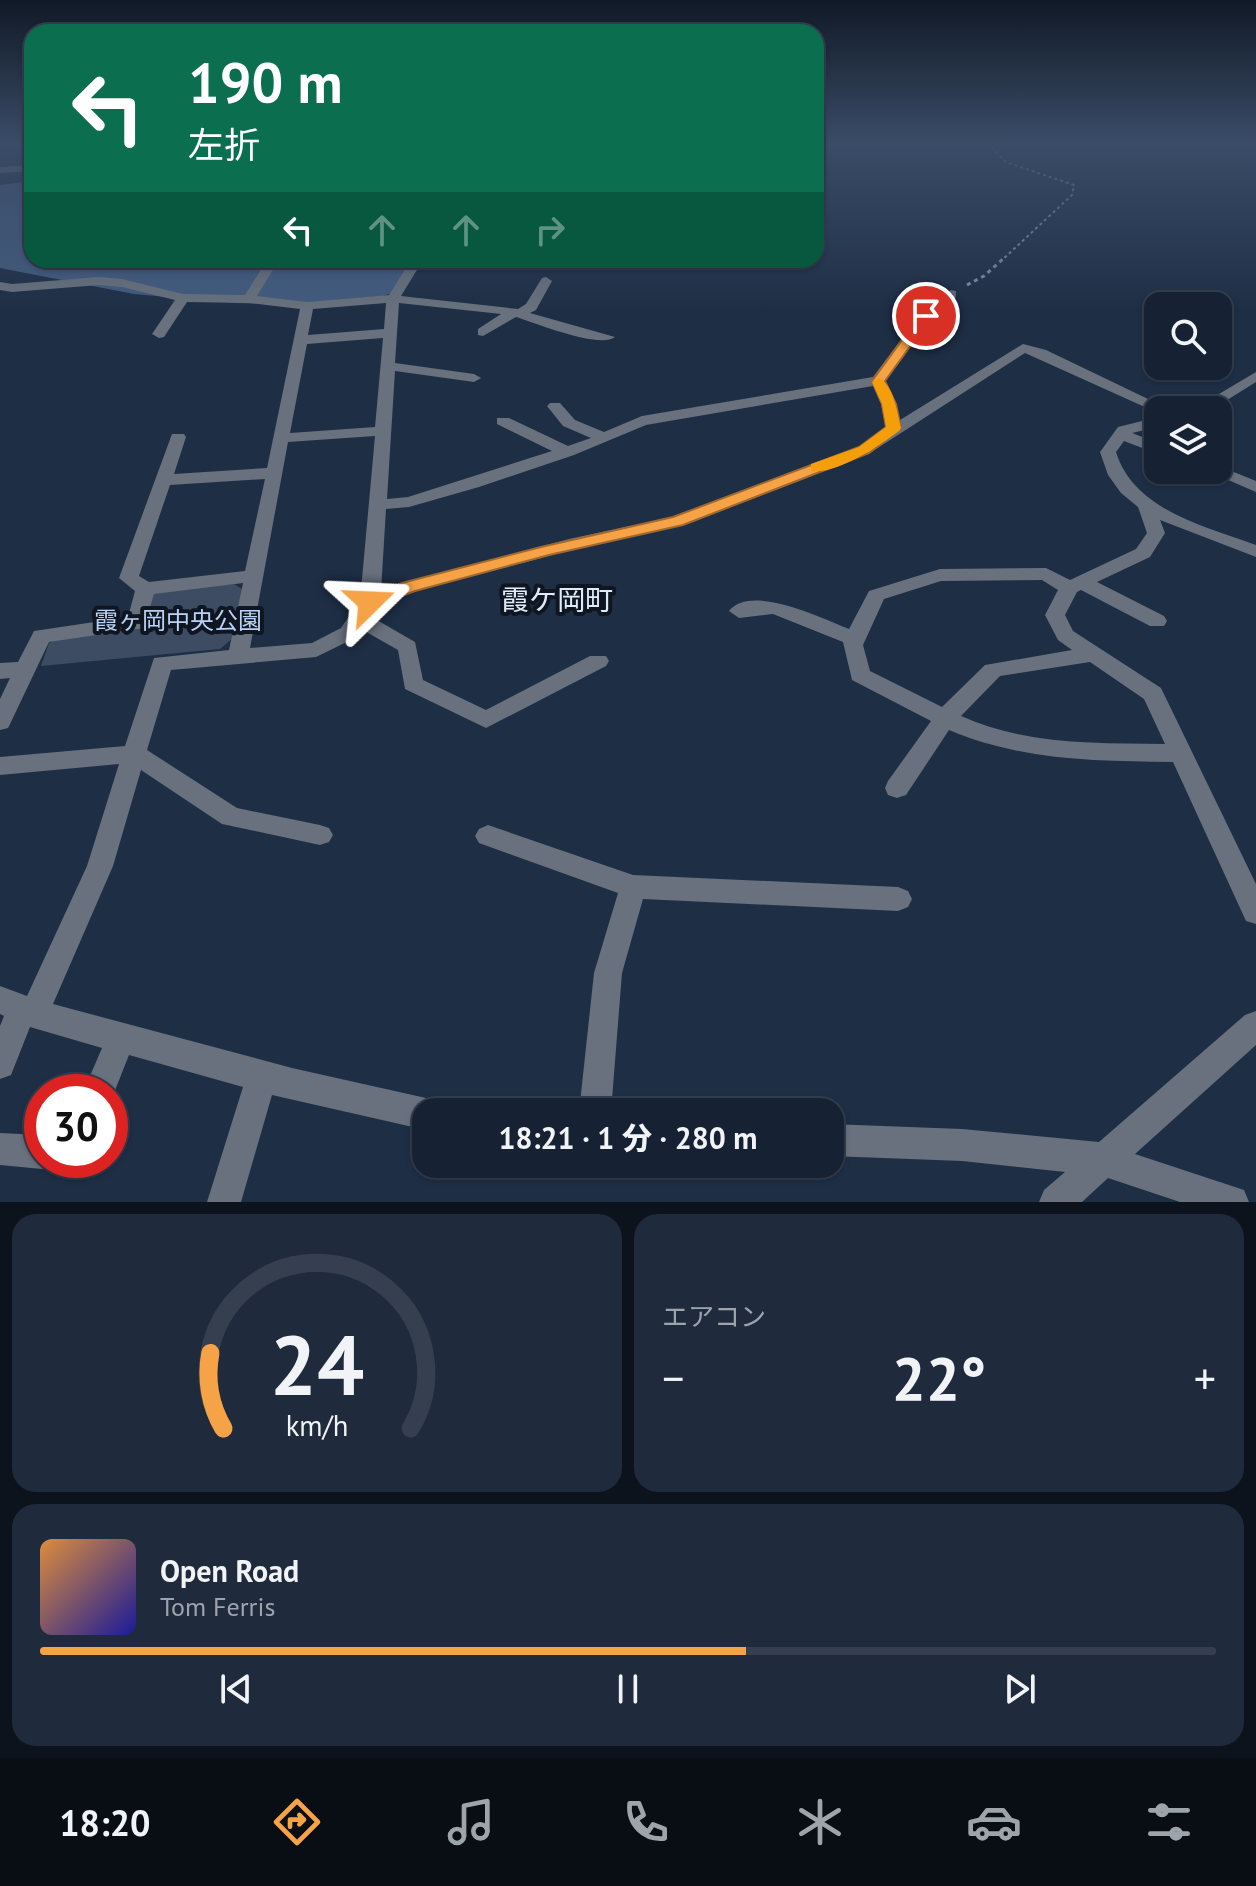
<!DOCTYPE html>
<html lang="ja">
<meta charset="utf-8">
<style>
body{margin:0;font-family:"PT Sans","Noto Sans JP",sans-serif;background:#1f2a3c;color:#f1f3f6;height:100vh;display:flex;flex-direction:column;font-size:30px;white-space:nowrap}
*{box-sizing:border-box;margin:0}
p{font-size:26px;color:#9ea4ac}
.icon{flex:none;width:44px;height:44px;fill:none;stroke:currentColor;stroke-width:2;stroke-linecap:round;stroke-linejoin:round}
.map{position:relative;height:1202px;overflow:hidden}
.drawer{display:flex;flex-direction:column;gap:12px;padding:12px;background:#0c131d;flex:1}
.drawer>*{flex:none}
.banner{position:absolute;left:24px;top:24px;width:800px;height:244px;border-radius:24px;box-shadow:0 2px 6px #0004,0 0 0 2px #353f4f;background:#0b6e4f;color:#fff;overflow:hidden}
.buttons{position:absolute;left:1144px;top:292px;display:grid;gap:16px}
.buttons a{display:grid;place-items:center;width:88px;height:88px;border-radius:16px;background:#162234;box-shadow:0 2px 6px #0004,0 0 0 2px #353f4f;font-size:40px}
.speed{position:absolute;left:24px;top:1074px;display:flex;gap:16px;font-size:40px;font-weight:700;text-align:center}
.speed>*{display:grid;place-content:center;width:104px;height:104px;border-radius:50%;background:#162234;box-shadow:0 2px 6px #0004,0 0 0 2px #353f4f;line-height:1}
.speed .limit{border:12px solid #d22;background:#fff;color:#111}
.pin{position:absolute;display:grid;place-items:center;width:68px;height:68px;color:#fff;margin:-34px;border:4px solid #fff;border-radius:50%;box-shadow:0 2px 8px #0007}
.me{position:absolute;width:88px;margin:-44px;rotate:69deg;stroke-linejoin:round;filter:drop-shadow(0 0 6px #0008)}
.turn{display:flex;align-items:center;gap:28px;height:168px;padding:0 32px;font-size:36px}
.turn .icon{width:104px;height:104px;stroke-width:2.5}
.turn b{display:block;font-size:56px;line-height:68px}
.lanes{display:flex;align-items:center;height:76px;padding:0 32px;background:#0003;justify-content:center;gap:40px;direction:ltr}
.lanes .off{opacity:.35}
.big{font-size:60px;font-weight:800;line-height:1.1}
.drawer .tile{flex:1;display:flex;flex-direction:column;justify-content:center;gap:12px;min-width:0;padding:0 28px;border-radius:24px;background:#1f2a3c}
.drawer .dial{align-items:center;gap:0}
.dial svg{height:208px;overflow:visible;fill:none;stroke:#353f4f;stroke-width:7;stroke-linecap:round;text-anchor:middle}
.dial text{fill:#f1f3f6;stroke:none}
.song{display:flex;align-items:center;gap:24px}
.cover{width:96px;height:96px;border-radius:12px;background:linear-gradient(135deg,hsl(30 70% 55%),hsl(240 70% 35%))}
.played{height:8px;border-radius:4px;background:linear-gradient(90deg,#f6a246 60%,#353f4f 60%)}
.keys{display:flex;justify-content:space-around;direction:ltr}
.heat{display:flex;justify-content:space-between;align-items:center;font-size:44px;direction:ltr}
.drawer .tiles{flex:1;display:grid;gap:12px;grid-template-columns:1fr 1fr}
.tile:last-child{grid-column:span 2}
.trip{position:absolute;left:412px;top:1098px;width:432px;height:80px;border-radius:24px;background:#162234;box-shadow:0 2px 6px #0004,0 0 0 2px #353f4f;font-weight:800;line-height:80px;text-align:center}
.tab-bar{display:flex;height:128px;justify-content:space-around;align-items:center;background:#090e15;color:#9ea4ac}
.tab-bar .icon{width:56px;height:56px}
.tab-bar .selected{color:#f6a246}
.tab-bar b{font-size:36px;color:#f1f3f6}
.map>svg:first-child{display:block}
</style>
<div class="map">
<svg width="1256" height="1202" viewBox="0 0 1256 1202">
<rect width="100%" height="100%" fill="#1e2e45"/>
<path fill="#3d4c62" d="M234,584l8,5 -9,49 -13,11 -179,17 8,-23 14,-8 78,-10 11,-32 9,-5z"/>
<path fill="#425b7e" d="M32,181v79h388l-24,32 -14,4 -92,8 -56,-1 -100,-9 -134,-26v-83z"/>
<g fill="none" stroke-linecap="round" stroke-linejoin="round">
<path stroke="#808ea1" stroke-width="2" stroke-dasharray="3 3" stroke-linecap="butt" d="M987,143l19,19 68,23 -2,10 -71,66"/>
<path stroke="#808ea1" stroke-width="3" stroke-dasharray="4 4" stroke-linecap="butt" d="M967,285l17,-9 19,-17"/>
<path fill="#68717d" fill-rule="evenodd" d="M32,165v6l-32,2v-6z
M267,260h12l-22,36 50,6 82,-7 22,-35h12l-22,36 117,13 8,-5 16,-26 4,-1 6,4 -16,29 -6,3 85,24c-17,12 -79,-14 -99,-20l-33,19 -5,-1v-6l23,-15 -102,-11 -4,60 79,11 7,4 -7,4 -79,-11 -8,128 21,-2 144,-46 -55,-27v-6h12l59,28 23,-8 -28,-12 -16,-20 3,-3h10l15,17 29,12 38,-16 231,-39 48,-64 30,-23 5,1v6l-25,22 -46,62 15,39 123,-76 23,6 125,60h-13v3l-133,-60 -155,100 -187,72 -104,23 -163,43 -39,16 -7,9 45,26 8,38 63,30 104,-54h16l3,5 -3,5 -120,62 -81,-39 -7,-39 -37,-21 -6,9 -39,19 -145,13 -24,80 90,58 83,17 9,3 4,7 -4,7 -9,3 -98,-21 -81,-54 -28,96 -60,138 239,64 134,30 11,5 4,9h-15v18l-154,-35 -31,107h-34l36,-115 -114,-32 -19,48v-11h-27l19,-44 -72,-21 -19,48 -11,4v-53l4,-10 -4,-2v-28l27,10 60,-130 32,-102 -119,11v-18l125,-11 29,-88 75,-8 14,-67 -89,11 -10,34 -95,14 -38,80 -3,6 -8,2v-31l10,-21 -10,1v-16l18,-1 16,-31 94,-14 7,-26 -16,-13 53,-144h12l2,3 -12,37 93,-6 33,-159 -51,-6 -62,-1 -23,35 -5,1 -7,-4 23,-34 -53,-13 -23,-2 -87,7 -12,-2v-8l12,2 87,-7 23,2 61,15 62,1zM386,303l-2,26 -76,6 5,-26zM383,338l-8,89 -85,6 17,-89zM873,386l8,18 5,25 -28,18 -186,70 -103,22 -188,52 5,-82 23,-2 70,-20 95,-32 72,-30zM375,436l-15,165 -19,27 -29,15 -62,5 38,-206zM265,479l-20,92 -96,11 -10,-6 31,-91z
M1256,372v10l-45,28h-19z
M1158,417v10l-26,6 26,10v11l-34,-13 -8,11c18,58 88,74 140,93v12l-96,-37 5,13 -15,24 -53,25 67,34 3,5 -3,5h-14l-69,-36 -4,2 -12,23 8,16 88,57 95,196v40l-10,-3 -73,-159c-78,-1 -150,-1 -224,-32l-43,65 -9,3 -9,-3 -3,-7 3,-7 43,-60 -79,-41 -9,-38 -70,-28 -34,4 -10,-7c22,-28 94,8 120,18l20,-38 71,-22 106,-1 24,12 66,-31 11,-16 -9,-26 -17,-14 -13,-18 -8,-23 18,-25zM1042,580l16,10 -13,25 13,25 14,10 -87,15 -43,42 -72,-36 -7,-26 21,-46 57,-18zM1090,662l54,37 21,45c-70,-1 -139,1 -204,-28l39,-40z
M1219,466l37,15v11l-51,-22h13z
M488,825l145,50 265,12 10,4 4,8 -4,8 -10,4 -255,-12 -21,74 -11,139h-32l15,-139 24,-80 -139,-50 -4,-7 4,-7z
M1256,1011v34l-121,109 109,36 5,12h-69l-72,-24 -26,24h-43l5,-12 21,-18 -103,-11 -132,-5v-32l132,5 137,13 146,-127z
M0,1133l42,2v25h13l-1,4 -12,5 -42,-4z"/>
</g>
<linearGradient id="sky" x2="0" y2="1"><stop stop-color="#101926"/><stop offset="0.46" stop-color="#3b4c68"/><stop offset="1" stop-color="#3b4c68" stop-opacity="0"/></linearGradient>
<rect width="1256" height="311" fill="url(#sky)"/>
<path fill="#f6a246" stroke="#a0692e" stroke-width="2" d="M922,313l10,3 -47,65 11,23 5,24 -32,25 -186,72 -134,30 -134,36 -45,17 -9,-6 2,-4 39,-15 139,-36 132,-30 186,-70 27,-20 -4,-23 -10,-23z"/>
<path fill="#f59e0b" d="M879,378c15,8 18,34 22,50l-2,3c-20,15 -63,44 -88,40v-7l48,-17 27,-20 -4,-23 -10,-22z"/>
<g text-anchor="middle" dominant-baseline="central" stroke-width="8" stroke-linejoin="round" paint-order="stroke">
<g font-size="24" fill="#b9d2f5" stroke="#0f1621">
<text x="178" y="620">霞ヶ岡中央公園</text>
</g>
<g font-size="28" fill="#e0ebfa" stroke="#0f1621">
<text x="557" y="599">霞ケ岡町</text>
</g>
</g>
</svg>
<div class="buttons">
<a><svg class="icon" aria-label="search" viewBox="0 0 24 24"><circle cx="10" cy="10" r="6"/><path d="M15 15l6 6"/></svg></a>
<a><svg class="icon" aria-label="layers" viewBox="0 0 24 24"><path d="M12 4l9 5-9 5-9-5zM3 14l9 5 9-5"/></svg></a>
</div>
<div class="speed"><div class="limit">30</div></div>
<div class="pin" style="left:926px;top:316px;background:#d93025"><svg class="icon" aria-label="arrive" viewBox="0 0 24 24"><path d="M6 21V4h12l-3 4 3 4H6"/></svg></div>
<svg class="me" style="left:370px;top:602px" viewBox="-20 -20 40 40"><path d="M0-17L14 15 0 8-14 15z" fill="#f6a246" stroke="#fff" stroke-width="4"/></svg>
<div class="trip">18:21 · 1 分 · 280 m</div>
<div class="banner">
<div class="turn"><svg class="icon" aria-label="left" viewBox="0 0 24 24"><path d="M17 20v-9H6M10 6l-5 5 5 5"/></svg><div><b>190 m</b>左折</div></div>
<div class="lanes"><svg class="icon" aria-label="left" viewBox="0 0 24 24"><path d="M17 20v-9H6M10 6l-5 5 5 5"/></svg><svg class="icon off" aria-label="ahead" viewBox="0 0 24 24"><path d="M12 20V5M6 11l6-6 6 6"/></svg><svg class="icon off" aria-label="ahead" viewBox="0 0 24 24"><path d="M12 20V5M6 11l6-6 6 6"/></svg><svg class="icon off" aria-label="right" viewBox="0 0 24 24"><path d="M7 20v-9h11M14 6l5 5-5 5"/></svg></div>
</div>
</div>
<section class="drawer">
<div class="tiles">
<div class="tile dial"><svg viewBox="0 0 100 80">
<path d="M14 69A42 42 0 1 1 86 69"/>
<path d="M14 69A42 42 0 0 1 9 40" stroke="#f6a246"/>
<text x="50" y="56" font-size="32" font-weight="700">24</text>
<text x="50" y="72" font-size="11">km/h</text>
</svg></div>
<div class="tile"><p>エアコン</p>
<div class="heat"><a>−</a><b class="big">22°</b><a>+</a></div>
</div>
<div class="tile">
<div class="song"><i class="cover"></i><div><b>Open Road</b><p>Tom Ferris</p></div></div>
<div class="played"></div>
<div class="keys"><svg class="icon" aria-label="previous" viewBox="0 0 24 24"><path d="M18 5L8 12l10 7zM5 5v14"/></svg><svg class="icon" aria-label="pause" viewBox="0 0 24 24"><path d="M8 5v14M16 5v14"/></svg><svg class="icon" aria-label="next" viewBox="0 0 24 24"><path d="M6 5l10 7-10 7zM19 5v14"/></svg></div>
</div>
</div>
</section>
<nav class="tab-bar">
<b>18:20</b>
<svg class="icon selected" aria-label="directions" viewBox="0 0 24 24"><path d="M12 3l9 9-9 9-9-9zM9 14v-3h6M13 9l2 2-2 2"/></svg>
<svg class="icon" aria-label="music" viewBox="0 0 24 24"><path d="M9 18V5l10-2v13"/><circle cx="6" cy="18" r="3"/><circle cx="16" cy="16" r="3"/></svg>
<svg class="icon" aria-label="phone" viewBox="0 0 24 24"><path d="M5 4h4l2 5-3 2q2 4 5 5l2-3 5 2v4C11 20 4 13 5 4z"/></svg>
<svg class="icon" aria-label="climate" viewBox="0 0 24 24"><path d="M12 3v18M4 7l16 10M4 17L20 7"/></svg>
<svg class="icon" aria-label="car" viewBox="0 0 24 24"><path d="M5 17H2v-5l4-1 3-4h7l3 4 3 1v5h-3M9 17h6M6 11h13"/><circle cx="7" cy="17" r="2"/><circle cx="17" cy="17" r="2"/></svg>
<svg class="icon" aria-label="filters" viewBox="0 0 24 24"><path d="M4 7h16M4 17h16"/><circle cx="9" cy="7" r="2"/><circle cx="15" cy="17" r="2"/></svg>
</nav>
